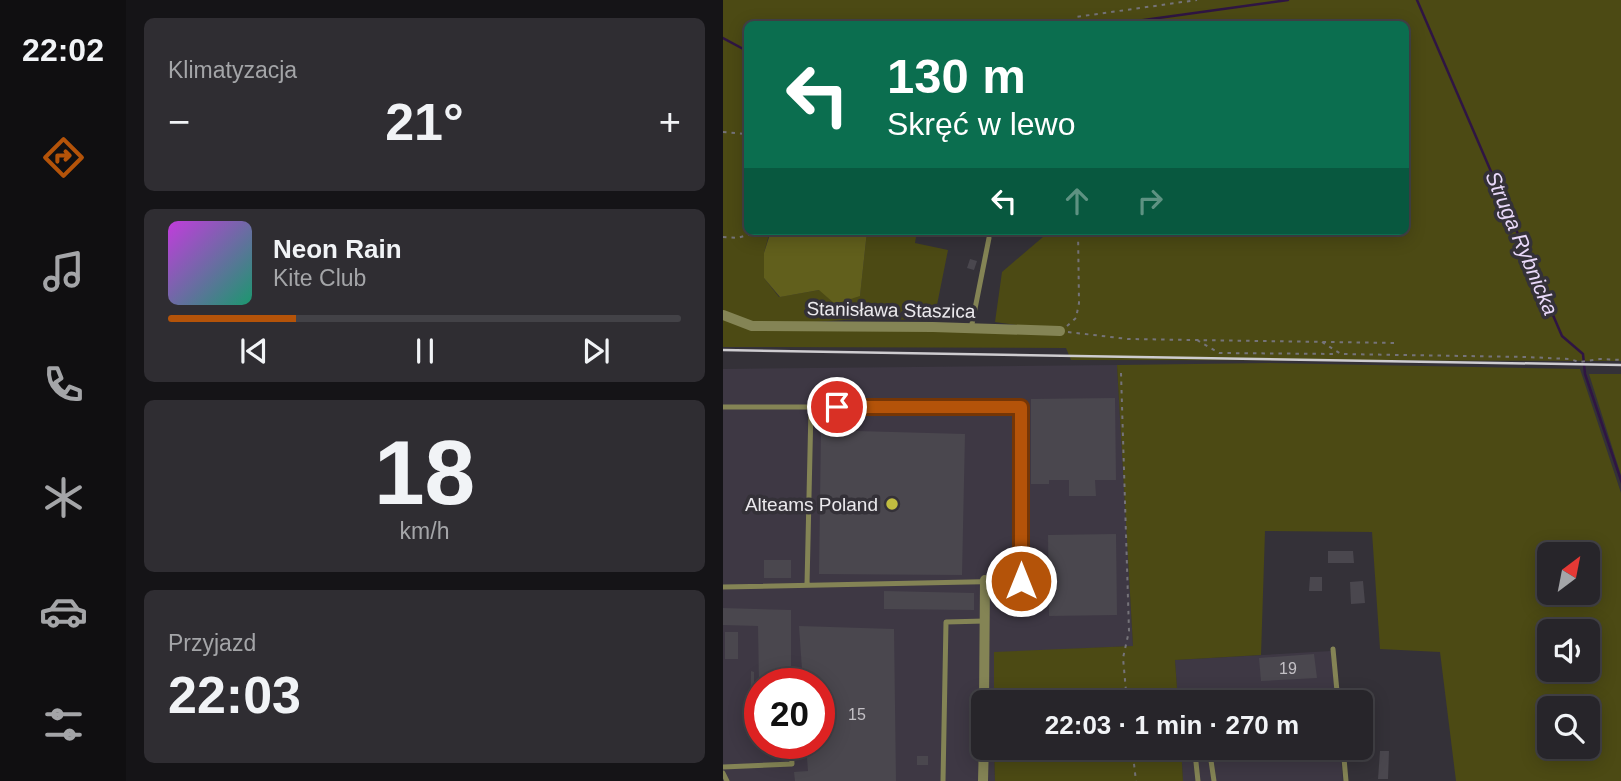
<!DOCTYPE html>
<html lang="pl">
<meta charset="utf-8">
<style>
body{margin:0;font-family:Arial,sans-serif;background:#2f2d32;color:#f1f3f6;height:100vh;display:flex;flex-direction:column;font-size:26px;white-space:nowrap}
*{box-sizing:border-box;margin:0}
p{font-size:23px;color:#a4a5a8}
.icon{flex:none;width:38px;height:38px;fill:none;stroke:currentColor;stroke-width:2;stroke-linecap:round;stroke-linejoin:round}
.map{position:relative;flex:1;overflow:hidden}
.details{display:flex;flex-direction:column;gap:18px;padding:18px;background:#151417;width:597px}
.details>*{flex:none}
.guide{position:absolute;left:21px;top:21px;width:665px;height:214px;border-radius:10px;box-shadow:0 4px 18px #0003,0 0 0 2px #434247;background:#0b6e4f;color:#fff;overflow:hidden}
.needle{width:46px;rotate:32deg}
.fabs{position:absolute;left:814px;top:542px;display:grid;gap:14px}
.fabs a{display:grid;place-items:center;width:63px;height:63px;border-radius:10px;background:#27252a;box-shadow:0 4px 18px #0003,0 0 0 2px #434247;font-size:35px}
.speed{position:absolute;left:21px;top:668px;display:flex;gap:14px;font-size:35px;font-weight:700;text-align:center}
.speed>*{display:grid;place-content:center;width:91px;height:91px;border-radius:50%;background:#27252a;box-shadow:0 4px 18px #0003,0 0 0 2px #434247;line-height:1}
.speed .limit{border:10px solid #d22;background:#fff;color:#111}
.pin{position:absolute;display:grid;place-items:center;width:60px;height:60px;color:#fff;margin:-30px;border:4px solid #fff;border-radius:50%;box-shadow:0 2px 7px #0007}
.me{position:absolute;width:77px;margin:-38px;rotate:0deg;stroke-linejoin:round;filter:drop-shadow(0 0 5px #0008)}
.turn{display:flex;align-items:center;gap:24px;height:147px;padding:0 28px;font-size:32px}
.turn .icon{width:91px;height:91px;stroke-width:2.5}
.turn b{display:block;font-size:49px;line-height:60px}
.lanes{display:flex;align-items:center;height:66px;padding:0 28px;background:#0003;justify-content:center;gap:35px;direction:ltr}
.lanes .off{opacity:.35}
.big{font-size:52px;font-weight:800;line-height:1.1}
.details .card{flex:1;display:flex;flex-direction:column;justify-content:center;gap:10px;min-width:0;padding:0 24px;border-radius:10px;background:#2f2d32}
.details .dial{align-items:center;gap:0}
.dial b{font-size:91px;line-height:1}
.song{display:flex;align-items:center;gap:21px}
.cover{width:84px;height:84px;border-radius:10px;background:linear-gradient(135deg,hsl(290 70% 55%),hsl(160 70% 35%))}
.played{height:7px;border-radius:4px;background:linear-gradient(90deg,#b45309 25%,#434247 25%)}
.keys{display:flex;justify-content:space-around;direction:ltr}
.heat{display:flex;justify-content:space-between;align-items:center;font-size:38px;direction:ltr}
.trip{position:absolute;left:248px;top:690px;width:402px;height:70px;border-radius:10px;background:#27252a;box-shadow:0 4px 18px #0003,0 0 0 2px #434247;font-weight:800;line-height:70px;text-align:center}
main{display:flex;flex:1;min-height:0}
.dock{display:flex;flex-direction:column;width:126px;justify-content:space-around;align-items:center;background:#100f11;color:#a4a5a8}
.dock .icon{width:49px;height:49px}
.dock .current{color:#b45309}
.dock b{font-size:32px;color:#f1f3f6}
.map>svg:first-child{display:block}
</style>
<main>
<nav class="dock">
<b>22:02</b>
<svg class="icon current" aria-label="directions" viewBox="0 0 24 24"><path d="M12 3l9 9-9 9-9-9zM9 14v-3h6M13 9l2 2-2 2"/></svg>
<svg class="icon" aria-label="music" viewBox="0 0 24 24"><path d="M9 18V5l10-2v13"/><circle cx="6" cy="18" r="3"/><circle cx="16" cy="16" r="3"/></svg>
<svg class="icon" aria-label="phone" viewBox="0 0 24 24"><path d="M5 4h4l2 5-3 2q2 4 5 5l2-3 5 2v4C11 20 4 13 5 4z"/></svg>
<svg class="icon" aria-label="climate" viewBox="0 0 24 24"><path d="M12 3v18M4 7l16 10M4 17L20 7"/></svg>
<svg class="icon" aria-label="car" viewBox="0 0 24 24"><path d="M5 17H2v-5l4-1 3-4h7l3 4 3 1v5h-3M9 17h6M6 11h13"/><circle cx="7" cy="17" r="2"/><circle cx="17" cy="17" r="2"/></svg>
<svg class="icon" aria-label="filters" viewBox="0 0 24 24"><path d="M4 7h16M4 17h16"/><circle cx="9" cy="7" r="2"/><circle cx="15" cy="17" r="2"/></svg>
</nav>
<section class="details">
<div class="card"><p>Klimatyzacja</p>
<div class="heat"><a>−</a><b class="big">21°</b><a>+</a></div>
</div>
<div class="card">
<div class="song"><i class="cover"></i><div><b>Neon Rain</b><p>Kite Club</p></div></div>
<div class="played"></div>
<div class="keys"><svg class="icon" aria-label="previous" viewBox="0 0 24 24"><path d="M18 5L8 12l10 7zM5 5v14"/></svg><svg class="icon" aria-label="pause" viewBox="0 0 24 24"><path d="M8 5v14M16 5v14"/></svg><svg class="icon" aria-label="next" viewBox="0 0 24 24"><path d="M6 5l10 7-10 7zM19 5v14"/></svg></div>
</div>
<div class="card dial"><b>18</b><p>km/h</p></div>
<div class="card"><p>Przyjazd</p><b class="big">22:03</b></div>
</section>
<div class="map">
<svg width="899" height="781" viewBox="0 0 899 781">
<rect width="100%" height="100%" fill="#343138"/>
<path fill="#3e3844" fill-rule="evenodd" d="M394,365l16,281 -139,7v49h-10v45h10l1,34h-272v-412zM37,684h59v60h-59z
M608,651l5,51h-158l-3,-42z
M458,747h159l3,34h-160z"/>
<path fill="#4c4a14" fill-rule="evenodd" d="M0,0h898v361l-550,-1 -5,-12 -343,-1zM24,24h658v207h-355l-48,41 -7,50 56,8 -284,-5 93,-6 74,1 14,-70 -33,-7 2,-12h-50l-7,64 -41,-5 -40,7 -15,-19v-25l6,-22h-23z
M546,363l311,6 41,124v288h-165l-16,-129 -60,-3 -8,-117 -107,-1 -4,124 -86,5 3,42h-184v-50l139,-6 -16,-281zM826,555h38v38h-38zM826,632h38v38h-38zM826,709h38v38h-38z
M866,374h32v101z
M271,747h187l2,34h-188z"/>
<path fill="#615f1c" d="M48,231h96l-7,65 -25,8 -16,-14 -39,7 -16,-19v-25z"/>
<g fill="none" stroke-linecap="round" stroke-linejoin="round">
<path stroke="#2f1543" stroke-width="2.5" d="M694,0l145,336 21,18 2,20 37,109
M392,24l173,-24
M0,38l24,13"/>
</g>
<path fill="#4a474e" d="M247,259l7,2 -3,9 -7,-2z
M392,398l1,82h-21l1,16h-27v-16h-20v4h-18v-85z
M98,430l144,4 -3,141 -143,-1z
M393,534l1,81 -68,1 -1,-81z
M605,551h25l1,12h-26z
M41,560h27v18h-27z
M587,577h12v14h-13z
M640,581l2,22 -14,1 -1,-22z
M161,591l90,2v17l-90,-1z
M281,604h16v8h-16z
M0,608l68,2v74h-32l-1,-58 -35,-1z
M76,626l95,3 2,152h-101l-1,-9 14,-1 -2,-27h13v-60h-16z
M2,632h13v27h-13z
M591,654l3,24 -56,3 -2,-23z
M28,671l3,1v57h-4z
M657,751h9l-1,28h-10z
M194,756h11v9h-11z"/>
<g fill="none" stroke-linecap="round" stroke-linejoin="round">
<path stroke="#757379" stroke-width="2" stroke-dasharray="3.5 5" stroke-linecap="butt" d="M353,24v-7l121,-17
M0,132l24,2
M43,231l27,5 22,-5
M111,231l8,4 4,-4
M0,237l14,1 25,-7
M344,326l9,-8 3,-15 -1,-72
M345,332l60,7 266,4
M474,340l22,13 119,1
M599,342l19,12 185,3 44,2 9,3 21,-3 22,1
M398,373l8,258 -6,27 4,44
M409,747l4,34"/>
<path stroke="#848455" stroke-width="5" d="M248,329l18,-91
M0,407h298v174l-298,6
M84,585l4,-177
M610,649l5,53
M474,747l-2,6 3,28
M486,747l5,34
M620,747l3,34
M0,767l69,-3 -1,-20
M0,773l4,8
M220,781l3,-159 39,-1"/>
<path stroke="#848455" stroke-width="10" d="M0,315l29,11 181,1 127,4
M261,702l1,-122
M260,781l1,-39"/>
<path stroke="#ceccd0" stroke-width="2.5" d="M0,350l899,15"/>
</g>
<g fill="none" stroke-linecap="round" stroke-linejoin="round">
<g stroke="#753606" stroke-width="18">
<path id="route" d="M114,407h184v174"/>
</g>
<use href="#route" stroke="#b45309" stroke-width="12"/>
</g>
<circle fill="#c1bd40" stroke="#343138" stroke-width="2.5" cx="169" cy="504" r="7"/>
<g text-anchor="middle" dominant-baseline="central" stroke-width="7" stroke-linejoin="round" paint-order="stroke">
<g font-size="16" fill="#c3c0c5">
<text x="565" y="668">19</text>
<text x="134" y="714">15</text>
</g>
<g font-size="19" fill="#ebe9ed" stroke="#343138">
<text transform="translate(168 310) rotate(1)">Stanisława Staszica</text>
</g>
<g font-size="19" fill="#ebe9ed" stroke="#343138" text-anchor="end">
<text x="155" y="504">Alteams Poland</text>
</g>
<g font-size="21" font-style="italic" fill="#e9d9f9" stroke="#343138">
<text transform="translate(799 243) rotate(67)">Struga Rybnicka</text>
</g>
</g>
</svg>
<div class="fabs">
<a><svg class="needle" viewBox="-14 -14 28 28"><path d="M0-13l5 13h-10z" fill="#e53935"/><path d="M0 13l5-13h-10z" fill="#a4a5a8"/></svg></a>
<a><svg class="icon" aria-label="sound" viewBox="0 0 24 24"><path d="M4 9h4l5-4v14l-5-4H4zM17 9q2 3 0 6"/></svg></a>
<a><svg class="icon" aria-label="search" viewBox="0 0 24 24"><circle cx="10" cy="10" r="6"/><path d="M15 15l6 6"/></svg></a>
</div>
<div class="speed"><div class="limit">20</div></div>
<div class="pin" style="left:114px;top:407px;background:#d93025"><svg class="icon" aria-label="arrive" viewBox="0 0 24 24"><path d="M6 21V4h12l-3 4 3 4H6"/></svg></div>
<svg class="me" style="left:298px;top:581px" viewBox="-20 -20 40 40"><circle r="17" fill="#b45309" stroke="#fff" stroke-width="3"/><path d="M0-11L8 9 0 5-8 9z" fill="#fff"/></svg>
<div class="trip">22:03 · 1 min · 270 m</div>
<div class="guide">
<div class="turn"><svg class="icon" aria-label="left" viewBox="0 0 24 24"><path d="M17 20v-9H6M10 6l-5 5 5 5"/></svg><div><b>130 m</b>Skręć w lewo</div></div>
<div class="lanes"><svg class="icon" aria-label="left" viewBox="0 0 24 24"><path d="M17 20v-9H6M10 6l-5 5 5 5"/></svg><svg class="icon off" aria-label="ahead" viewBox="0 0 24 24"><path d="M12 20V5M6 11l6-6 6 6"/></svg><svg class="icon off" aria-label="right" viewBox="0 0 24 24"><path d="M7 20v-9h11M14 6l5 5-5 5"/></svg></div>
</div>
</div>
</main>
